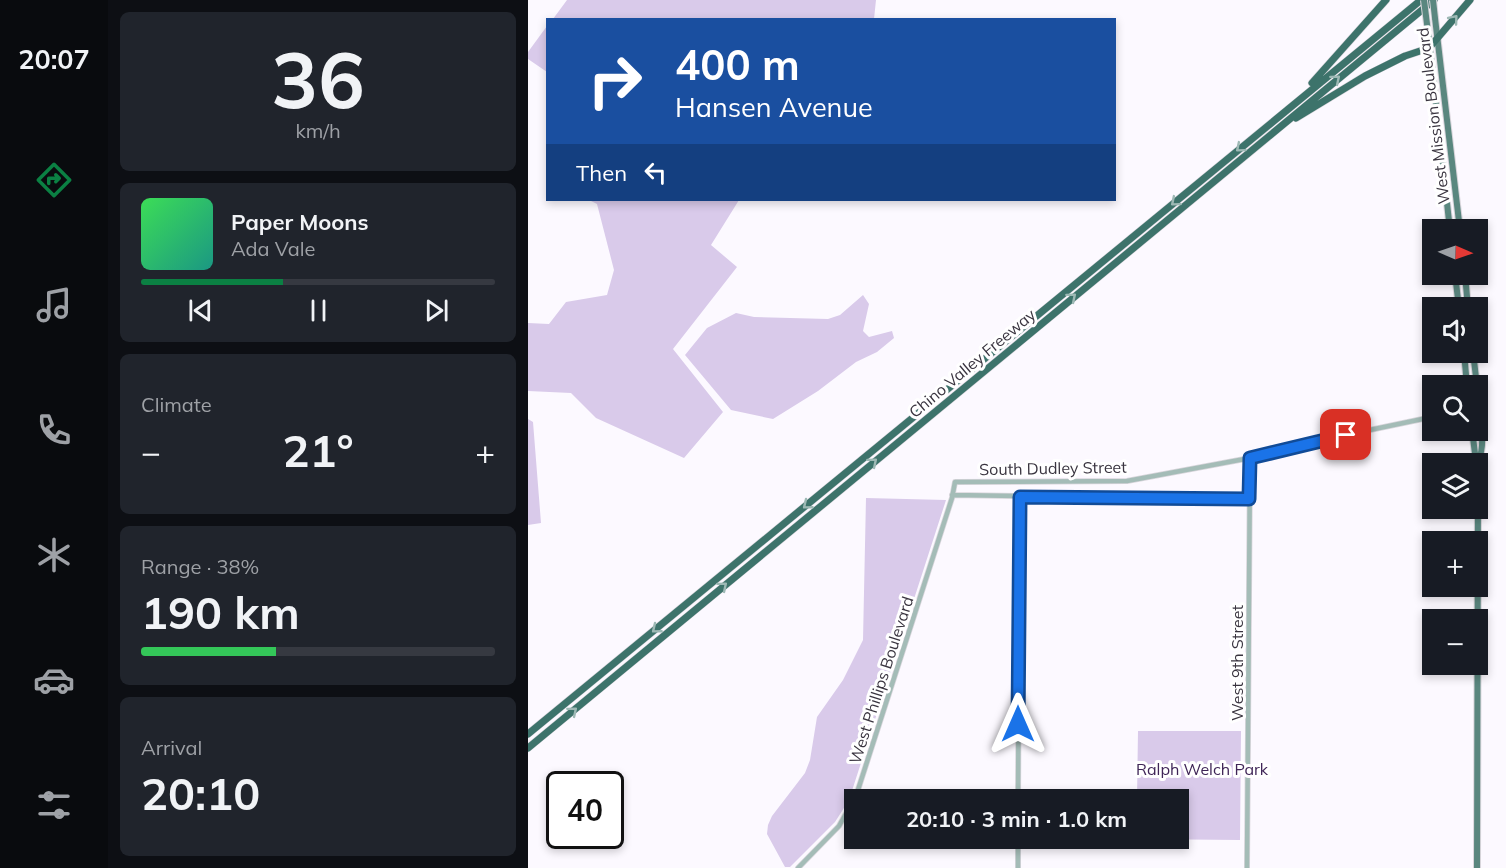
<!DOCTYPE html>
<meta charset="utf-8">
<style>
body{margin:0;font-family:Mulish,sans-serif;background:#20242c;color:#f1f3f6;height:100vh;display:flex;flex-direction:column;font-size:22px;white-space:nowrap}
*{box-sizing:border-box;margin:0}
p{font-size:20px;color:#9ea1a6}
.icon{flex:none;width:33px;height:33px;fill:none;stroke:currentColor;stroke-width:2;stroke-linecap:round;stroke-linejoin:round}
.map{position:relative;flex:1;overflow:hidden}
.details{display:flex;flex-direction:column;gap:12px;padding:12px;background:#0d0f14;width:420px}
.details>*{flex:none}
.guide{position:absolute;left:18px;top:18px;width:570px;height:183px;border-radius:0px;box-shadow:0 3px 9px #0003;background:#1a4fa0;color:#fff;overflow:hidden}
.needle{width:39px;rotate:92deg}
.tools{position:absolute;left:894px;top:219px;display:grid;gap:12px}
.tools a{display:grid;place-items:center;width:66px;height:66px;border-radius:0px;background:#171b24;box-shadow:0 3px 9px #0003;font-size:30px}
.speed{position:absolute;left:18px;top:771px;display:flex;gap:12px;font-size:30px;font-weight:700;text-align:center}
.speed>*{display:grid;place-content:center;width:78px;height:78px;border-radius:50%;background:#171b24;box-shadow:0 3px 9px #0003;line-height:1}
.speed .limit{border:3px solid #111;border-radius:9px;background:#fff;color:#111}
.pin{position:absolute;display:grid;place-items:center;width:51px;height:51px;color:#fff;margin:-26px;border-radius:12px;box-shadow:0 3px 9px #0006}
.me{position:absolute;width:66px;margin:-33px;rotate:0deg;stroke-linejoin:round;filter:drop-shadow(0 0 4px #0008)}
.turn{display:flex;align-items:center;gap:21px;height:126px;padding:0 30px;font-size:27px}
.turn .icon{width:78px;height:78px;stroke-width:2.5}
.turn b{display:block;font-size:42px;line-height:51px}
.then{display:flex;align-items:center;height:57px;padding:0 30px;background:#0003;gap:12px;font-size:22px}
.big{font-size:45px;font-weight:700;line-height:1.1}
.details .widget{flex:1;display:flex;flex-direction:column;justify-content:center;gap:9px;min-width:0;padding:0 21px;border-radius:9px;background:#20242c}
.details .dial{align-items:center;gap:0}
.dial b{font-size:78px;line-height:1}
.song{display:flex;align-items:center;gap:18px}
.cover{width:72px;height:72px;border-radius:9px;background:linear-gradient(135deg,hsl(130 70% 55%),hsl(170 70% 35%))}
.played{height:6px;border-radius:3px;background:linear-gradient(90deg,#0b8043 40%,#363941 40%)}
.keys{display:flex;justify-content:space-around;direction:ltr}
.heat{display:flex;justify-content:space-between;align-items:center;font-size:33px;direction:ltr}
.charge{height:9px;border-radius:4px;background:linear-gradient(90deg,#34c759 38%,#363941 0)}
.trip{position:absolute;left:316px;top:789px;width:345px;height:60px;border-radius:0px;background:#171b24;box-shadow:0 3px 9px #0003;font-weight:700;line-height:60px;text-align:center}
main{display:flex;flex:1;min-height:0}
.tab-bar{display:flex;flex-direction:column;width:108px;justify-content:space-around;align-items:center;background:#090b0e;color:#9ea1a6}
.tab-bar .icon{width:42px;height:42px}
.tab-bar .active{color:#0b8043}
.tab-bar b{font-size:27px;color:#f1f3f6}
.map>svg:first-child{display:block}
</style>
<main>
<nav class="tab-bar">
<b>20:07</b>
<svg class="icon active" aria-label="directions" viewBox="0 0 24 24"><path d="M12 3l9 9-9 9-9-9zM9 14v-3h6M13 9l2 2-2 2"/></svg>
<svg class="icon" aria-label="music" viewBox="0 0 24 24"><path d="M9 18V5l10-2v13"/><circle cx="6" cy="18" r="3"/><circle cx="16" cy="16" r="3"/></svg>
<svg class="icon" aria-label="phone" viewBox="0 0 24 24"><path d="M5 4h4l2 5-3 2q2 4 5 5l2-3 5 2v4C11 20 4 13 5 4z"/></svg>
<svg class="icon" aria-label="climate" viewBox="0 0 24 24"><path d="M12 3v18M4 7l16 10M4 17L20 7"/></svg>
<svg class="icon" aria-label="car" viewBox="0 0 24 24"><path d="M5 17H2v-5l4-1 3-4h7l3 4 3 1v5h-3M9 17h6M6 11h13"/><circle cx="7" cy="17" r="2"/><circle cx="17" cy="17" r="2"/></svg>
<svg class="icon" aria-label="filters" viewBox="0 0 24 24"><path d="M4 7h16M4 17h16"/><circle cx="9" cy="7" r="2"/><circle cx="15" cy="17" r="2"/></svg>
</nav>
<section class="details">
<div class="widget dial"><b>36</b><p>km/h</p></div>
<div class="widget">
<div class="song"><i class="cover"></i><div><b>Paper Moons</b><p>Ada Vale</p></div></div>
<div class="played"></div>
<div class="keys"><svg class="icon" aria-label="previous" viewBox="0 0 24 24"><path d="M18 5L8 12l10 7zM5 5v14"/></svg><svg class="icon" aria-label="pause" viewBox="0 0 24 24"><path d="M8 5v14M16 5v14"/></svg><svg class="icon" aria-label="next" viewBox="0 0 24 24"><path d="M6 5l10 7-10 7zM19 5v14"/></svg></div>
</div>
<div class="widget"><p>Climate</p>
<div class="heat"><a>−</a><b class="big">21°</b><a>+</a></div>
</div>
<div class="widget"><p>Range · 38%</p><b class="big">190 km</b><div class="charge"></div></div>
<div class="widget"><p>Arrival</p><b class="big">20:10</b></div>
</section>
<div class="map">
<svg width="978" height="868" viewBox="0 0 978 868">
<rect width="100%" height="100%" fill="#fcf9ff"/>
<path fill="#d9caea" d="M39,0h309l-2,19h-321z
M19,26v46l-19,-13v-7z
M61,200h150l-28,45 26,22 -64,82 50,63 -39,46 -88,-40 -25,-25 -43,-2v-68l21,1 17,-22 41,-7 7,-25 -17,-66z
M335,295l6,9 -6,27 6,6 23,-6 2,7 -17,14 -21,10 -38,29 -45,28 -42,-9 -46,-55 22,-27 29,-15 18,4 74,2 12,-4z
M0,419l5,3 8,101 -13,2z
M338,498l80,2 -97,300 -14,22 -45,45h-5l-18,-33 1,-9 4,-9 33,-43 5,-13 7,-43 26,-37 20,-40z
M610,731h103l-1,109 -103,-1 42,-1v-38l-42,-1z"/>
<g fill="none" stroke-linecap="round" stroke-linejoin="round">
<g stroke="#d9d6dc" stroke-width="6">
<path id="minor" d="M424,495l297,4
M490,800l2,-303
M270,868l41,-42 17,-30 96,-298 3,-16 172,-1 123,-23 48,-13 134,-28
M490,868v-30
M719,868l3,-410"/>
</g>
<g stroke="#d9d6dc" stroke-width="8">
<path id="major" d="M907,18l25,212
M899,24l23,206
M927,274l4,34
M937,274l3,34
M936,352l3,34
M945,352l4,34
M950,390c1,15 9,59 0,69
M944,430l6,47 -1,391"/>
</g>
<g stroke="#d9d6dc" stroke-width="8">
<path id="highway" d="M784,83l74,-83
M768,118l69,-42 40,-20 24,-8 41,-48
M0,734l893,-734
M0,748l906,-748"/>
</g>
<use href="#minor" stroke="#a4bcb7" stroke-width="4.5"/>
<use href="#major" stroke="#5a877f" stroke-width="6"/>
<use href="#highway" stroke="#3d736b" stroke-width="7"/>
<g stroke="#d9d6dc" stroke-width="8" stroke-linecap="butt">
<path id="major-bridge" d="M896,0l3,24
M905,0l2,18"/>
</g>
<use href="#major-bridge" stroke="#5a877f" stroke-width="6"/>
</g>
<defs><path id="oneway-chevron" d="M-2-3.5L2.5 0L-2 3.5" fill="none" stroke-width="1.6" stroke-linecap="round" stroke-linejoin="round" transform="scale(1.5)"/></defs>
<g stroke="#9eb9b5">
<use href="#oneway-chevron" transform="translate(926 19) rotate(-50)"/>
<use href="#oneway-chevron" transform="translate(808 79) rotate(-40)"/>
<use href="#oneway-chevron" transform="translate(712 148) rotate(140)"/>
<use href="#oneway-chevron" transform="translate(647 202) rotate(140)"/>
<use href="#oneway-chevron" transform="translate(544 297) rotate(-40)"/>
<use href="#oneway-chevron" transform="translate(345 462) rotate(-40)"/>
<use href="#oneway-chevron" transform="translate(279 505) rotate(141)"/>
<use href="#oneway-chevron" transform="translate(195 586) rotate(-40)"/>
<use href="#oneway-chevron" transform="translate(128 629) rotate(141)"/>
<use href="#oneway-chevron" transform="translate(45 711) rotate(-40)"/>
</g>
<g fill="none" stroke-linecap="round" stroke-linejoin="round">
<g stroke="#114b97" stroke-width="15">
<path id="route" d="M490,724l2,-227 229,2 1,-41 96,-23"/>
</g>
<use href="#route" stroke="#1a73e8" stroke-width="10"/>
</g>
<g text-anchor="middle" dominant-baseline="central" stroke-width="6" stroke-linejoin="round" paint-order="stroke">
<g font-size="16" fill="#39343f" stroke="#fff">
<text transform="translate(905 116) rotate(-97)">West Mission Boulevard</text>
<text transform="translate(444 363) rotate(-40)">Chino Valley Freeway</text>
<text transform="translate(525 468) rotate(-1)">South Dudley Street</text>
<text transform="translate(709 663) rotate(-90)">West 9th Street</text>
<text transform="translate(353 680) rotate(-72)">West Phillips Boulevard</text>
</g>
<g font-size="16" fill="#3f2557" stroke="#fff">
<text x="674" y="769">Ralph Welch Park</text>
</g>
</g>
</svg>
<div class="tools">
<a><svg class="needle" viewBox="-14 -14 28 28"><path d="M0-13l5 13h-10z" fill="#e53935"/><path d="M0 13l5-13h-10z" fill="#9ea1a6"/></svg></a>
<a><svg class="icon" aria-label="sound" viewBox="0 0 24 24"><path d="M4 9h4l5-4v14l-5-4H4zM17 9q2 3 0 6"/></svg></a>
<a><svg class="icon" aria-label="search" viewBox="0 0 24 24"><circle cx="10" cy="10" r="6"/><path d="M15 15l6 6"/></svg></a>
<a><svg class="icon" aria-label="layers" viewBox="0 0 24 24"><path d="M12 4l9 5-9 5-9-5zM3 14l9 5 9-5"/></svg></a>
<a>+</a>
<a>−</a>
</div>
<div class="speed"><div class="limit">40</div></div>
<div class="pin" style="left:818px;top:435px;background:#d93025"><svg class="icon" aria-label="arrive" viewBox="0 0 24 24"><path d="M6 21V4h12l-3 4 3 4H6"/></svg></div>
<svg class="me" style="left:490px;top:724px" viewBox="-20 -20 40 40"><path d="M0-17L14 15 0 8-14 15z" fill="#1a73e8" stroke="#fff" stroke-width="4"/></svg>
<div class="trip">20:10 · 3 min · 1.0 km</div>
<div class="guide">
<div class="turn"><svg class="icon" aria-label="right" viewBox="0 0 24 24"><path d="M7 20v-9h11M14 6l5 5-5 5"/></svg><div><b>400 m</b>Hansen Avenue</div></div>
<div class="then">Then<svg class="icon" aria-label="left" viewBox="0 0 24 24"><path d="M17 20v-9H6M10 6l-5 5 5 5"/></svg></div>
</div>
</div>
</main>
